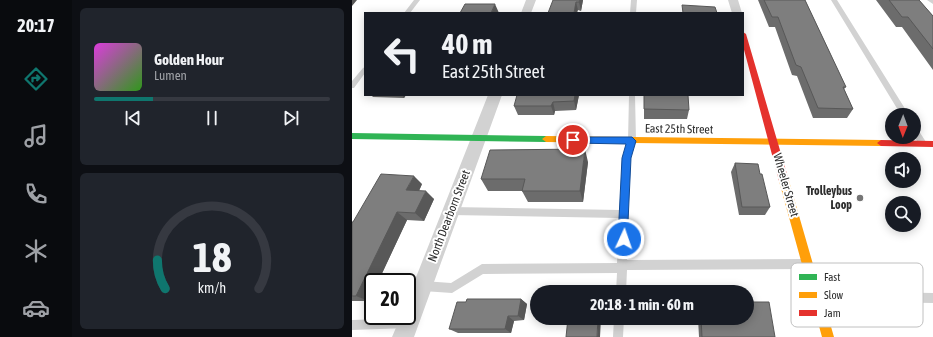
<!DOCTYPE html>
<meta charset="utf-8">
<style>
body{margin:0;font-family:"Asap Condensed",sans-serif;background:#20242c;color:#f1f3f6;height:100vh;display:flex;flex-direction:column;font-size:15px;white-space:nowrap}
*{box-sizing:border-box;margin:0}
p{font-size:13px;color:#9ea1a6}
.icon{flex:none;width:22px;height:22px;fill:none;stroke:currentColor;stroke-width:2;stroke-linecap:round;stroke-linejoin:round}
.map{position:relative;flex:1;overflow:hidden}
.sheet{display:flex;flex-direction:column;gap:8px;padding:8px;background:#0d0f14;width:280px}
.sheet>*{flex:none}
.hud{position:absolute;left:12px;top:12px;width:380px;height:84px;border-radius:0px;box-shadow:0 2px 10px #0003;background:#171b24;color:#f1f3f6;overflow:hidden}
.needle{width:26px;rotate:181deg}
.controls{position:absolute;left:533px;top:108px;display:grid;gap:8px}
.controls a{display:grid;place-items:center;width:36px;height:36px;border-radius:50%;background:#171b24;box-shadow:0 2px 10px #0003;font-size:20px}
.speed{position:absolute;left:12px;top:273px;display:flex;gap:8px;font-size:20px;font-weight:700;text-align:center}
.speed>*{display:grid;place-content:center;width:52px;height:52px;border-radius:50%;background:#171b24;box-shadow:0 2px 10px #0003;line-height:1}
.speed .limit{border:2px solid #111;border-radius:6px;background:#fff;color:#111}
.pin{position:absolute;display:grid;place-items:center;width:34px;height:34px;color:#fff;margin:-17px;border:2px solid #fff;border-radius:50%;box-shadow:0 1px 4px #0007}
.me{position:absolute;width:44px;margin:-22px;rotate:3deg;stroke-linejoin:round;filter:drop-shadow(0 0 3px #0008)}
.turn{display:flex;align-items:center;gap:14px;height:84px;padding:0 12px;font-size:18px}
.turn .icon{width:52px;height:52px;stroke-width:2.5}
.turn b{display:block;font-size:28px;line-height:34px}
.sheet .card{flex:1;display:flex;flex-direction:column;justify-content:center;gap:6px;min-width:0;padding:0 14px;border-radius:6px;background:#20242c}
.sheet .dial{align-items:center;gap:0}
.dial svg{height:104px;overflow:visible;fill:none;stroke:#363941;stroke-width:7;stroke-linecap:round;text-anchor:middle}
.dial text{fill:#f1f3f6;stroke:none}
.song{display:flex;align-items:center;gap:12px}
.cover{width:48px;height:48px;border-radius:6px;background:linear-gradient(135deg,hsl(300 70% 55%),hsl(110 70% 35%))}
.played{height:4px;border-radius:2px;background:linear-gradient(90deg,#0f766e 25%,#363941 25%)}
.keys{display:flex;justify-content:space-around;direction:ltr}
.trip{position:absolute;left:178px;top:285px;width:224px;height:40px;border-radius:20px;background:#171b24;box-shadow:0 2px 10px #0003;font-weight:700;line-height:40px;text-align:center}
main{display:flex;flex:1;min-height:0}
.dock{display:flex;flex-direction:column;width:72px;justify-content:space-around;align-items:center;background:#090b0e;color:#9ea1a6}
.dock .icon{width:28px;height:28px}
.dock .active{color:#0f766e}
.dock b{font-size:18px;color:#f1f3f6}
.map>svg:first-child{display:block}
</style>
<main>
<nav class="dock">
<b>20:17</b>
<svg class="icon active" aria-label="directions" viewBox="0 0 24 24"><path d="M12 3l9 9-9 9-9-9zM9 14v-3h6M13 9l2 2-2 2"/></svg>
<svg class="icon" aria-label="music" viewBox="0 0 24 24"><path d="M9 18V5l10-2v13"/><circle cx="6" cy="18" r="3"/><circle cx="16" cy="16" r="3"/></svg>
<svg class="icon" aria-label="phone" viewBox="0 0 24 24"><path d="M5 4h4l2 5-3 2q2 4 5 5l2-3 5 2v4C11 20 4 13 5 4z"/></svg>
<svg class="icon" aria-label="climate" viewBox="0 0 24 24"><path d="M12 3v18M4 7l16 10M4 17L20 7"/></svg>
<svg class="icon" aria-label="car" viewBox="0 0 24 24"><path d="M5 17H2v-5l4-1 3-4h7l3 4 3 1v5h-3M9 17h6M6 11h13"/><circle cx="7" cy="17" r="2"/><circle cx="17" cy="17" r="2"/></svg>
</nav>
<section class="sheet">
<div class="card">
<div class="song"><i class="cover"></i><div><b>Golden Hour</b><p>Lumen</p></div></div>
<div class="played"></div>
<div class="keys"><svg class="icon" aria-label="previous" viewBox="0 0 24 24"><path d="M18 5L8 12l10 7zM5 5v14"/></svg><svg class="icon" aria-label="pause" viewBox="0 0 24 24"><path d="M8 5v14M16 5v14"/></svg><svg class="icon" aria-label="next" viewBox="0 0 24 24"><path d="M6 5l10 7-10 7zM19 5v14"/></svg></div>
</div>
<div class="card dial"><svg viewBox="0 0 100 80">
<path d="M14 69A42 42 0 1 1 86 69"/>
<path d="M14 69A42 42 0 0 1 8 47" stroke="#0f766e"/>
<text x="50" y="56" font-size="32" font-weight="700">18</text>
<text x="50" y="72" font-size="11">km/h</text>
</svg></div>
</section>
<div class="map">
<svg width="581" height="337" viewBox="0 0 581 337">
<rect width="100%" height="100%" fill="#fff"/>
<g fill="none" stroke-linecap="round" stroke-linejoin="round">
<path fill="#d2d2d2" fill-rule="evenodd" d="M62,0h6l-10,13h-6z
M279,0h6l-1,13h-6z
M479,0h6l72,115h-8z
M13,67v6l-11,15h-2v-7l11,-13z
M277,95h6l1,46 -6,17 -2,54 1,2 -1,2 -1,44 178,-1 3,2 2,3 -2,3 -3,2 -178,1 -1,22h-10l1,-19 -134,1 -31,19 -29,-2 -4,-1 -1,-4 1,-4 4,-1 28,2 31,-19 135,-1 2,-45 -168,-3 -3,-1 -1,-3 1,-3 3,-1 169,3 2,-52 6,-17z
M562,127l3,1 9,14 1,2 -1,2h-6l-6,-10z
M468,291l113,2v10l-113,-2 -4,-1 -1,-4 1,-4z
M56,318l4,1 1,4 -1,4 -4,1 -56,2v-10z
M262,318h10l-1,19h-10z"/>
<path fill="#d2d2d2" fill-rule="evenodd" d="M174,0h10l-5,13h-10z
M376,0h10l4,13h-10z
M575,0h6v4z
M136,95h14l-88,242h-22l9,-21h6v-16z"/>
<path fill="#30b455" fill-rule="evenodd" d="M0,133l194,3 4,3 -4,3 -194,-3z"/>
<path fill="#ff9f0a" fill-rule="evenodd" d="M194,136l335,4 4,3 -4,3 -335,-4 -4,-3z
M432,177l3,1 2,3 45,156h-12l-43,-156 2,-3z"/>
<path fill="#e5322d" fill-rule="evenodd" d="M391,32l3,2 43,147 -2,3h-6l-2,-3 -36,-135z
M529,140l52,1v6l-52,-1 -4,-3z"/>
</g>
<path fill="#6c6c6c" d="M201,0h30l-2,11 -3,-1z
M406,0h47l41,87 -2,2 9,20 -6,9h-34l-16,-42 -5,-1 -17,-48h-6z
M524,0h43l14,16v54l-31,-43h-6z
M19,95h35l-2,3 -31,-1z
M227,95l-3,15 -21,1 -1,4h-36l-4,-9z
M292,95l45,15 -2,9h-43z
M236,162l-5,40h-55l-6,-11h-34l-7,-12z
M383,163l25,11 10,33 -5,8h-26l-8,-43z
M70,184l-3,7 15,8 -10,22 -17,-1 -38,81h-17v-79h1z
M169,299l6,5 -3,16 -10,1 -3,12h-53l-9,-4z
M346,318h49l28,19h-76z"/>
<path fill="#585858" d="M0,0h5l-5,6z
M228,0h3l-2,11 -2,-9z
M224,2l2,8 -1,3h-3z
M143,4l4,9h-8z
M50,95h4l-2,3z
M223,95h4l-3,15 -2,-9z
M201,102l2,9 -1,4 -3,-9z
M233,149l3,13 -5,40 -3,-11z
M62,176l8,8 -7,15 -9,-9z
M74,191l8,8 -10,22 -9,-8z
M45,212l10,8 -29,62h-5v10l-4,9 -13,-5z
M169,299l6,5 -3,16 -6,-4z
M156,316l6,5 -3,12 -6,-4z
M246,318h3l-1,19h-3z"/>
<path fill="#7e7e7e" stroke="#585858" d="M201,0h27l-1,2h-3l-2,11h-26z
M412,0h41l41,87h-3l10,22 -35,-1 -17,-41 -5,-2 -18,-48h-6z
M537,0h30l14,16v33l-25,-32h-6z
M113,4h30l-4,9h-31z
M330,5l33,2 2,6h-34z
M165,95h58l-1,6 -21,1 -2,4h-37z
M292,95h44l1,15 -45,-1z
M233,149l-5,42h-58l3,-12h-44l9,-29z
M383,163l23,1 2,10h2l8,33h-28z
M29,174l33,2 -8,14 20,1 -11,22 -18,-1 -41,84h-4v-74h1z
M115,299h54l-3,17h-10l-3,13h-56l8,-27h9z
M395,302h22l6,35h-73l-1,-19h46z
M216,318h30l-1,19h-31z"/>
<path fill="#1a73e8" stroke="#114b97" d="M221,137h59l4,4 -5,17 -4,85 -3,1 -4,-1 -2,-4 4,-81 4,-14 -53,-1 -4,-3z"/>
<circle fill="#767676" stroke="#fff" stroke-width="1.5" cx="508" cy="198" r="4"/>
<g text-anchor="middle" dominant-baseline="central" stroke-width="4" stroke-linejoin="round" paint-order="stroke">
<g font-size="12" fill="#2d2d2d" stroke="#fff">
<text transform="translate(327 129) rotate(1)">East 25th Street</text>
<text transform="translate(434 185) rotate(74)">Wheeler Street</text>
<text transform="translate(97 216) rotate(-69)">North Dearborn Street</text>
</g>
<g font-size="12" font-weight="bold" fill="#2d2d2d" stroke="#fff" text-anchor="end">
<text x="500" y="191">Trolleybus<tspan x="500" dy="14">Loop</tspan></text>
</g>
</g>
<rect x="439" y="263" width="132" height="64" rx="6" fill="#fff" stroke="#c0c0c0" stroke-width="1"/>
<rect x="447" y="274" width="18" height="6" fill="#30b455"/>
<rect x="447" y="292" width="18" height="6" fill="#ff9f0a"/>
<rect x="447" y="310" width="18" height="6" fill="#e5322d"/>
<g font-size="11" fill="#2d2d2d">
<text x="472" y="281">Fast</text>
<text x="472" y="299">Slow</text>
<text x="472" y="317">Jam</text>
</g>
</svg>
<div class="controls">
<a><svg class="needle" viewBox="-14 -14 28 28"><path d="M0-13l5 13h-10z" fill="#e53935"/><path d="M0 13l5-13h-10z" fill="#9ea1a6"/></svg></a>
<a><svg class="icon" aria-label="sound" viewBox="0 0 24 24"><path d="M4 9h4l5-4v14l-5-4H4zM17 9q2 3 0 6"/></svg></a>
<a><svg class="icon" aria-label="search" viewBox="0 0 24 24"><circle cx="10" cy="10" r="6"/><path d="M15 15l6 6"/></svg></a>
</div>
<div class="speed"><div class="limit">20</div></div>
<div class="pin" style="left:221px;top:140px;background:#d93025"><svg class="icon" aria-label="arrive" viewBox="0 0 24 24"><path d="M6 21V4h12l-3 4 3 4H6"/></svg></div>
<svg class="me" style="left:272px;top:239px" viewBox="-20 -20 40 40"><circle r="17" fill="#1a73e8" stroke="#fff" stroke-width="3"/><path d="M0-11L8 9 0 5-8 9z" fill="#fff"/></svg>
<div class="trip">20:18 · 1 min · 60 m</div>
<div class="hud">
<div class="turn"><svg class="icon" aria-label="left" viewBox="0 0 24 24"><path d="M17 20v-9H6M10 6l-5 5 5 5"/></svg><div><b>40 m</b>East 25th Street</div></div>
</div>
</div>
</main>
